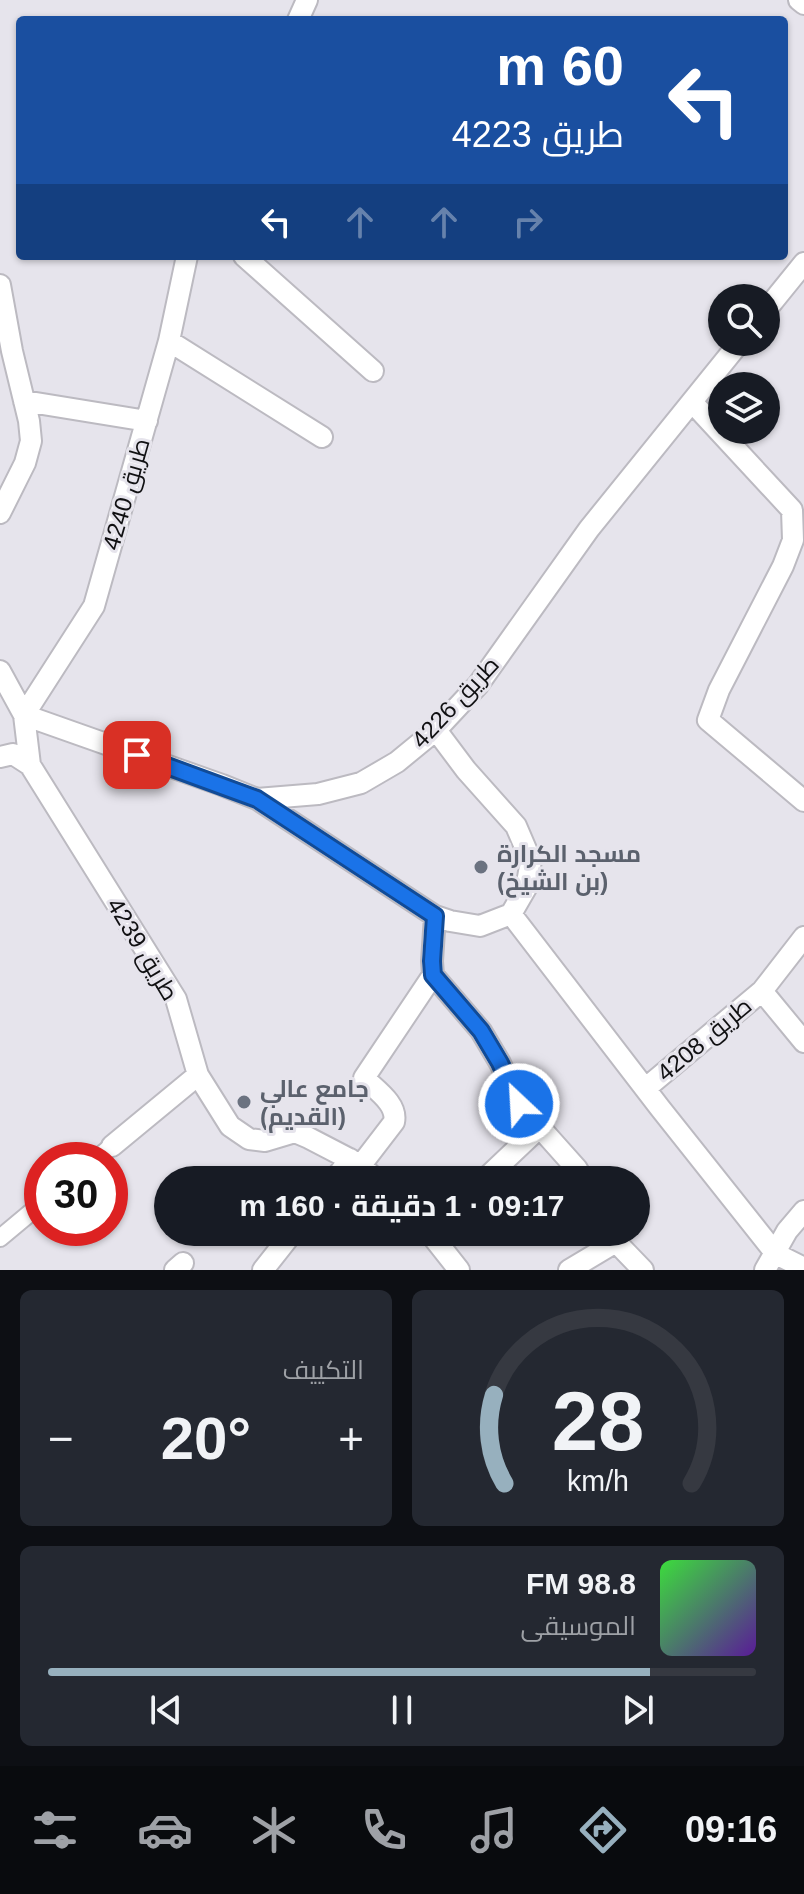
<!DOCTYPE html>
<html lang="ar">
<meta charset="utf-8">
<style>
body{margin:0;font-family:Arial,Cairo,sans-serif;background:#242831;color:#f1f3f6;direction:rtl;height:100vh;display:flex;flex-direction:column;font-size:30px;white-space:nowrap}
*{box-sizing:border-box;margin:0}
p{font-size:26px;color:#9ea1a6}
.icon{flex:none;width:44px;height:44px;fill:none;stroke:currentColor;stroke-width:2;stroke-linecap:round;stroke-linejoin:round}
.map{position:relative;height:1270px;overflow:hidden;direction:ltr}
.sheet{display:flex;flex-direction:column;gap:20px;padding:20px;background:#0d0f14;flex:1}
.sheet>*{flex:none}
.top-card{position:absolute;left:16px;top:16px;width:772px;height:244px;border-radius:8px;box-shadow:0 2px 6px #0004;direction:rtl;background:#1a4fa0;color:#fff;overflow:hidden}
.buttons{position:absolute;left:708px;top:284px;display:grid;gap:16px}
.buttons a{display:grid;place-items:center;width:72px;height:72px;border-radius:50%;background:#171b24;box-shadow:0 2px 6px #0004;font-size:40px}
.speed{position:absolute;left:24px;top:1142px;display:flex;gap:16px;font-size:40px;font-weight:700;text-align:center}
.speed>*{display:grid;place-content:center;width:104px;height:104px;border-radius:50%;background:#171b24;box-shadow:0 2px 6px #0004;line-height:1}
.speed .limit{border:12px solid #d22;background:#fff;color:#111}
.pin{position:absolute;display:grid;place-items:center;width:68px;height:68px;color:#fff;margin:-34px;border-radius:16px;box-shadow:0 4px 12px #0006}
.me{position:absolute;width:88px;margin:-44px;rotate:335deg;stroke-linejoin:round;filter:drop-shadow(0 0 6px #0008)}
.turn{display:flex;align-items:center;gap:28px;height:168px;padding:0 32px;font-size:36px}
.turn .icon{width:104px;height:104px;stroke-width:2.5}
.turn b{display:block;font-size:56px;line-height:68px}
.lanes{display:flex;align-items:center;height:76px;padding:0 32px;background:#0003;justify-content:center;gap:40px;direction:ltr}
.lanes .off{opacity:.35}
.big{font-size:60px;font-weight:700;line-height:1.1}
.sheet .widget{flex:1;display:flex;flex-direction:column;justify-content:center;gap:12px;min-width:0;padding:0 28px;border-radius:12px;background:#242831}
.sheet .dial{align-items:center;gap:0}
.dial svg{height:208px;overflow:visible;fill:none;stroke:#363941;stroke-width:7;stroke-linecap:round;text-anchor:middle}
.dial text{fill:#f1f3f6;stroke:none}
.song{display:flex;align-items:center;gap:24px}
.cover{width:96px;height:96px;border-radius:12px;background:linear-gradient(135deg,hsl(120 70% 55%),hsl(270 70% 35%))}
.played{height:8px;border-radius:4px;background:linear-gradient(90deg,#97b0be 85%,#363941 85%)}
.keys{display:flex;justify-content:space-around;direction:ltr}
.heat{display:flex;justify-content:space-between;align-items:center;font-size:44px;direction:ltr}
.sheet .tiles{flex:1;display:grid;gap:20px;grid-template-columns:1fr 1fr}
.widget:last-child{grid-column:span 2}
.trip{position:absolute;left:154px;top:1166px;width:496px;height:80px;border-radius:40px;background:#171b24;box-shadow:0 2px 6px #0004;font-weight:700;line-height:80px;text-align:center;direction:rtl}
.dock{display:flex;height:128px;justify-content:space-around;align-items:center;background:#090b0e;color:#9ea1a6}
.dock .icon{width:56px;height:56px}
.dock .on{color:#97b0be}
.dock b{font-size:36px;color:#f1f3f6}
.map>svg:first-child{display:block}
</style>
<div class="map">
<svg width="804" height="1270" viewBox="0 0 804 1270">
<rect width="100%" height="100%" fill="#e6e4ec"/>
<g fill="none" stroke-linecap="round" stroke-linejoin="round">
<g stroke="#bcbac1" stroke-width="20">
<path id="pedestrian" d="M95,1160l17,-14
M0,1238l42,-35"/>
</g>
<g stroke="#bcbac1" stroke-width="24">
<path id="minor" d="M799,0l5,4
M298,20l9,-20
M187,256l-18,85 -75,265 -70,109 198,70 35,14 61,-5 43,-11 36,-21 39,-32 42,-45 111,-156 151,-187
M244,256l129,115
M0,285l12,66 17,70 2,20 -6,22 -25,50
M766,310l38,-47
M169,341l153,96
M24,401l123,20
M692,402l100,108 1,30 -10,26 -64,124 -11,30 96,81
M0,671l24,44 6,50 146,234 22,76 32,51 19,13 16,2 30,-9 14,6 52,27 15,15
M0,757l13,-3 17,11
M257,799l178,117 15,5 30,5 31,-12 15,-26 5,-27 -15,-35 -50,-56 -30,-40
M511,914l149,194 116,146 28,14
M435,916l-3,45 1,14 48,56 19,32 19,41 58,65 6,11
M762,991l42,51
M646,1088l116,-97 42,-54
M112,1146l86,-71
M361,1165l33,-43c4,-18 -18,-32 -30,-44l69,-103
M334,1180l16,-21
M484,1180l56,-53
M429,1232l30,38
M611,1232l5,10 27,28
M175,1270l8,-7
M263,1270l30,-38
M569,1270l47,-28
M765,1270l22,-39 17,-20"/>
</g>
<use href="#pedestrian" stroke="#fff" stroke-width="16"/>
<use href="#minor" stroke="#fff" stroke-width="20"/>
</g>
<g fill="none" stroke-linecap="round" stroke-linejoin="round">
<g stroke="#114b97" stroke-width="20">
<path id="route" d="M137,755l120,44 178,117 -3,45 1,14 48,56 19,32 19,41"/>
</g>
<use href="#route" stroke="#1a73e8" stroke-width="14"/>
</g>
<g fill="#6b7280" stroke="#e6e4ec" stroke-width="3">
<circle cx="481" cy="867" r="8"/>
<circle cx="244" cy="1102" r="8"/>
</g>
<g text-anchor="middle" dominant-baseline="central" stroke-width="6" stroke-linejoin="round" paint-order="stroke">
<g font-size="24" fill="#101012" stroke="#e6e4ec">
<text transform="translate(126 494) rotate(-74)">طريق 4240</text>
<text transform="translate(455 702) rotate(-47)">طريق 4226</text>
<text transform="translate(143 949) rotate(59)">طريق 4239</text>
<text transform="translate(704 1039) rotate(-40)">طريق 4208</text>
</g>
<g font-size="24" font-weight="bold" fill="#5b616d" stroke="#e6e4ec" text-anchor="start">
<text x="497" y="853">مسجد الكرارة<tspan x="497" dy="28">(بن الشيخ)</tspan></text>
<text x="260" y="1088">جامع عالي<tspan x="260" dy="28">(القديم)</tspan></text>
</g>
</g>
</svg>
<div class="buttons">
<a><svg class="icon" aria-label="search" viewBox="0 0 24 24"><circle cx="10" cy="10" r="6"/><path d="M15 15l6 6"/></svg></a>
<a><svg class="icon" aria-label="layers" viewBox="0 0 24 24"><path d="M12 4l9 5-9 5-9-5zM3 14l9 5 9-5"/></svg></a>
</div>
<div class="speed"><div class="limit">30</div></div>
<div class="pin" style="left:137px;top:755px;background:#d93025"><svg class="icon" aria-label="arrive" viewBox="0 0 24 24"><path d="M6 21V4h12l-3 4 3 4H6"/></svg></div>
<svg class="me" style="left:519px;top:1104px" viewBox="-20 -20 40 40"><circle r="17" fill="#1a73e8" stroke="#fff" stroke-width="3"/><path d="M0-11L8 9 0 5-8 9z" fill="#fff"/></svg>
<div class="trip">09:17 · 1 دقيقة · 160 m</div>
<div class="top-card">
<div class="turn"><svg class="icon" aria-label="left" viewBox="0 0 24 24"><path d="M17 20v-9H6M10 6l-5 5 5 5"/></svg><div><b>60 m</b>طريق 4223</div></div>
<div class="lanes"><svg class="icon" aria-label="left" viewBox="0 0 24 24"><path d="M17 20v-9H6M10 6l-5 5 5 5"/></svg><svg class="icon off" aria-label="ahead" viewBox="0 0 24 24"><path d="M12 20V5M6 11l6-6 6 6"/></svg><svg class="icon off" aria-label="ahead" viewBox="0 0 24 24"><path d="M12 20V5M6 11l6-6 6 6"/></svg><svg class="icon off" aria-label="right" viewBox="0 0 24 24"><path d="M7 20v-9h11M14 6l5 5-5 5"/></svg></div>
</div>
</div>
<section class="sheet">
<div class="tiles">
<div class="widget dial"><svg viewBox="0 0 100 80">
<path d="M14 69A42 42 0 1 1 86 69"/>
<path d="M14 69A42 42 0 0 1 10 35" stroke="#97b0be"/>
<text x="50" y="56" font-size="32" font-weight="700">28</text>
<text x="50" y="72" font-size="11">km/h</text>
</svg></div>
<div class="widget"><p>التكييف</p>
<div class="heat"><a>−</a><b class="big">20°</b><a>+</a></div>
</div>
<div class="widget">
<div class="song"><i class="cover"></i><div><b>98.8 FM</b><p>الموسيقى</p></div></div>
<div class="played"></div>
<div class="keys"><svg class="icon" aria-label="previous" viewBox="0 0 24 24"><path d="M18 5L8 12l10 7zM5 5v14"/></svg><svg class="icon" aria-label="pause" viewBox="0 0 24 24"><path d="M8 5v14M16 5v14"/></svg><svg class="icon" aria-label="next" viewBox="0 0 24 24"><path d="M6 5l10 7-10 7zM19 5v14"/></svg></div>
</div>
</div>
</section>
<nav class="dock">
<b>09:16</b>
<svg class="icon on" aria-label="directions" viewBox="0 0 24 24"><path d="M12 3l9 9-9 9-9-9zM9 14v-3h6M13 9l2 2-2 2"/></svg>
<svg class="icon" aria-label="music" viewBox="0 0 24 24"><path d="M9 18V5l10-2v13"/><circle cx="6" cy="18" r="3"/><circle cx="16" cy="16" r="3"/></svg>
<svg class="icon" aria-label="phone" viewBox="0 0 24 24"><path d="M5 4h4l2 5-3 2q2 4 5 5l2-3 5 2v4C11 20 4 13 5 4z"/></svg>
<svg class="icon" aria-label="climate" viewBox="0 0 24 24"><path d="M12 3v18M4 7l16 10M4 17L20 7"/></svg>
<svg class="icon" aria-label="car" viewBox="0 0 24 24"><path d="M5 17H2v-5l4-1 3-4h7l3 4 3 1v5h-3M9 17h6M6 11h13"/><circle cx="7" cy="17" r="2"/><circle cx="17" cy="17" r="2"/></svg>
<svg class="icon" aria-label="filters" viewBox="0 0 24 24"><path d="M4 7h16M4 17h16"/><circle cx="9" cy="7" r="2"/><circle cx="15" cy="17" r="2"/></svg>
</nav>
